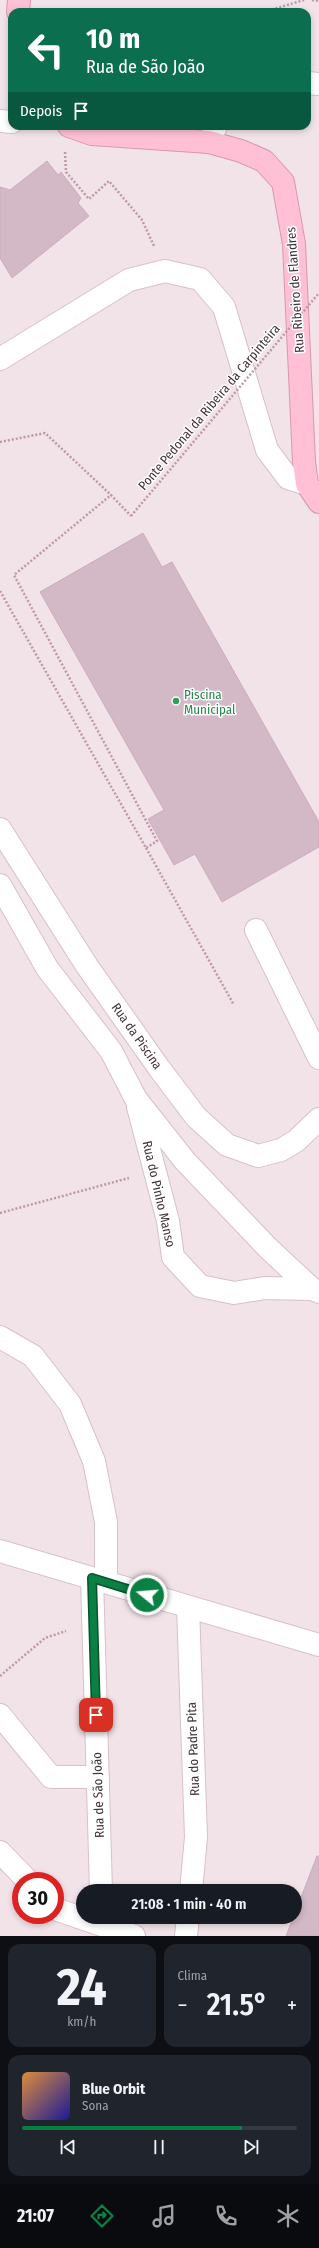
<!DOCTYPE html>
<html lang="pt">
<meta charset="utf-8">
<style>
body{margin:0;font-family:"Fira Sans Condensed",sans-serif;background:#20242c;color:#f1f3f6;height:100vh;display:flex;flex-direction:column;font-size:15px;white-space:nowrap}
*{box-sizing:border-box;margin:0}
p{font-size:13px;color:#9ea1a6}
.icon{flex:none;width:22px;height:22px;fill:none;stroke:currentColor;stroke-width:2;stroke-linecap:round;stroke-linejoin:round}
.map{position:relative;height:1936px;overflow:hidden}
.details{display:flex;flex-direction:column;gap:8px;padding:8px;background:#0d0f14;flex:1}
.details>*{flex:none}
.top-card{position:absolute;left:8px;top:8px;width:303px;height:122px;border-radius:12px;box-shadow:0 2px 6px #0003;background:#0b6e4f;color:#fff;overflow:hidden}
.speed{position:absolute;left:12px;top:1872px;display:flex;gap:8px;font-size:20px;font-weight:700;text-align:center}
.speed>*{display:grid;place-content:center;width:52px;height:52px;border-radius:50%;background:#171b24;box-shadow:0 2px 6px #0003;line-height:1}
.speed .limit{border:6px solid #d22;background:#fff;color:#111}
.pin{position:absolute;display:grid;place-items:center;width:34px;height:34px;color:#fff;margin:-17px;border-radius:8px;box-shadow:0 2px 6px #0006}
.me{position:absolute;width:44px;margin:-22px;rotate:287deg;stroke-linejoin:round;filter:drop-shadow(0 0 3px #0008)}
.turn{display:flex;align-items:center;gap:14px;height:84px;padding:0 12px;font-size:18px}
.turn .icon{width:52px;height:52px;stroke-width:2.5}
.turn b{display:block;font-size:28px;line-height:34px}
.then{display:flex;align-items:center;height:38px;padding:0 12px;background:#0003;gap:8px;font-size:15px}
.big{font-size:30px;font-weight:600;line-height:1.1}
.details .widget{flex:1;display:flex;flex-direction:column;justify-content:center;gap:6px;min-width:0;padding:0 14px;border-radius:12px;background:#20242c}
.details .dial{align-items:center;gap:0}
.dial b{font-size:52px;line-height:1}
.song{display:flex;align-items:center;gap:12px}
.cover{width:48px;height:48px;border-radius:6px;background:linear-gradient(135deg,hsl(30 70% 55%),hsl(240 70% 35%))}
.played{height:4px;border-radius:2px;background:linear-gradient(90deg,#0b8043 80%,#363941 80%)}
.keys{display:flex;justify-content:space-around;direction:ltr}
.heat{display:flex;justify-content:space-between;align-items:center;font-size:22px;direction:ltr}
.details .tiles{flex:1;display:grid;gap:8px;grid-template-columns:1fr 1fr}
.widget:last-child{grid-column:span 2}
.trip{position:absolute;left:76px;top:1884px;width:226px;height:40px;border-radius:20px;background:#171b24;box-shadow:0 2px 6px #0003;font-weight:600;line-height:40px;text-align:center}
.dock{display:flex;height:64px;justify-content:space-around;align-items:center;background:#090b0e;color:#9ea1a6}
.dock .icon{width:28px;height:28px}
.dock .on{color:#0b8043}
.dock b{font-size:18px;color:#f1f3f6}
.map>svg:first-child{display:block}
</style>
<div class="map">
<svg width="319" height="1936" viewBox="0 0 319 1936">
<rect width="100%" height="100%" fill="#f2e3e9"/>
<path fill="#d3b8c6" stroke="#ceacbd" d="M47,161l11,14 3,-3 20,26 -3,5 11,13 -77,62 -12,-20v-71l10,3z
M143,533l19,34 10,-5 147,260v25l-97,55 -27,-48 -21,11 -26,-46 16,-9 -124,-218z
M317,1856h2v80h-33z"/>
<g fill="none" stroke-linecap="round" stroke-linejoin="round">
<g stroke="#d8c0cb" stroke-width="24">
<path id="minor" d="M307,83l12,1
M0,121l12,1
M209,142l7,-16
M0,359l129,-79 36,-9 35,8 24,28 43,143 21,28 19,6
M0,829l87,137 72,102 37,49 31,28 31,11 23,-6 15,-9 23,-22
M0,885l47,83 64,83 25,48 49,62 83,87 44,41 7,3
M256,930l63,128
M138,1107l30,114 5,36 27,29 34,7 31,-5 47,1
M0,1337l33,19 37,48 24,57 12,61v60
M0,1551l319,94
M92,1578l9,313
M188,1607l8,230 -5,54
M0,1715l51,62h47
M0,1852l28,29
M55,1909l79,27
M186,1936l2,-19"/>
</g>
<g stroke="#d996af" stroke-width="24">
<path id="secondary" d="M18,12l1,-12
M69,126l23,8 117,8 32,9 23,10 19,21 11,62 10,218 3,22 12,18"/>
</g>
<path stroke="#bf97aa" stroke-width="2.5" stroke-dasharray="2 2" stroke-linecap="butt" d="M312,0l7,1
M264,12l40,-12
M65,152l1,20 23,27 20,-18 33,39 12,26
M0,442l45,-9 66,62
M0,591l146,257 11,-7 -143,-266 97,-80 20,21
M146,848l88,157
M0,1213l129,-35
M0,1676l45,-38 21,-7"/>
<use href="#minor" stroke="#fff" stroke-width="22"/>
<use href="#secondary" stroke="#ffc0d6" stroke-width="22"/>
<path stroke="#bf97aa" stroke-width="2.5" stroke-dasharray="2 2" stroke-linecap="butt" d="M131,516l188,-223"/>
</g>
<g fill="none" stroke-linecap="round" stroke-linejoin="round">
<g stroke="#07532c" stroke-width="10">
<path id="route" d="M96,1715l-4,-137 55,17"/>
</g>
<use href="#route" stroke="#0b8043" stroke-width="7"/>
</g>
<circle fill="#2e9e5b" stroke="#fff" stroke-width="1.5" cx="176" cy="701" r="4"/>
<g text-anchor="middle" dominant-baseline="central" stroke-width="3" stroke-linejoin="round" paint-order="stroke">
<g font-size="13" fill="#43333b" stroke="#fff">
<text transform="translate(295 290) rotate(-94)">Rua Ribeiro de Flandres</text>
<text transform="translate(209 407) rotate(-50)">Ponte Pedonal da Ribeira da Carpinteira</text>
<text transform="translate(137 1036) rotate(55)">Rua da Piscina</text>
<text transform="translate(159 1194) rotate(77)">Rua do Pinho Manso</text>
<text transform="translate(193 1749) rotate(-92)">Rua do Padre Pita</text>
<text transform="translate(98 1795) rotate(-92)">Rua de São João</text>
</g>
<g font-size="13" fill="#27864d" stroke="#fff" text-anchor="start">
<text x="184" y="694">Piscina<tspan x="184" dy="15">Municipal</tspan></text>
</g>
</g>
</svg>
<div class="speed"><div class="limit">30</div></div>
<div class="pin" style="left:96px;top:1715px;background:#d93025"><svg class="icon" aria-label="arrive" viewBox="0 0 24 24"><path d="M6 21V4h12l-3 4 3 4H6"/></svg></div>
<svg class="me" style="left:147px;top:1595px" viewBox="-20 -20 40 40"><circle r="17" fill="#0b8043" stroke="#fff" stroke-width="3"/><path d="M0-11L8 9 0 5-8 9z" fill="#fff"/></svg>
<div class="trip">21:08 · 1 min · 40 m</div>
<div class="top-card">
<div class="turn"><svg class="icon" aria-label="left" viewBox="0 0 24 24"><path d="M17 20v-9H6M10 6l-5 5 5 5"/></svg><div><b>10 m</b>Rua de São João</div></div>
<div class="then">Depois<svg class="icon" aria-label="arrive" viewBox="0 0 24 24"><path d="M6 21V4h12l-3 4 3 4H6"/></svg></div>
</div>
</div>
<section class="details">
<div class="tiles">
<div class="widget dial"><b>24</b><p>km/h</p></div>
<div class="widget"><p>Clima</p>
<div class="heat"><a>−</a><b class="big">21.5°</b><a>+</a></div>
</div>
<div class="widget">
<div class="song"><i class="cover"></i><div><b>Blue Orbit</b><p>Sona</p></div></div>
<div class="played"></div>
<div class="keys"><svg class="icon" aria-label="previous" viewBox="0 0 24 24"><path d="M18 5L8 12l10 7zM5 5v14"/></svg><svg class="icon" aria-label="pause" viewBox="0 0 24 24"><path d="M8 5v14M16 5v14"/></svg><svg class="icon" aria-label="next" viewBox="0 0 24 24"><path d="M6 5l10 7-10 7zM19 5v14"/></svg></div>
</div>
</div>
</section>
<nav class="dock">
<b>21:07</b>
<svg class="icon on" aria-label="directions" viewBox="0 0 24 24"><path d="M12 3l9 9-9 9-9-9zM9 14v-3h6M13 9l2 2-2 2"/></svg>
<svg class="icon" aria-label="music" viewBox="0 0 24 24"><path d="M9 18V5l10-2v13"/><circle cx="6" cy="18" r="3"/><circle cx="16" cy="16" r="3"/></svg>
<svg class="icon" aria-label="phone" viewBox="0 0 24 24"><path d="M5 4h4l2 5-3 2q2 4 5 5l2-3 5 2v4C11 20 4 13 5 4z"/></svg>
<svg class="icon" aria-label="climate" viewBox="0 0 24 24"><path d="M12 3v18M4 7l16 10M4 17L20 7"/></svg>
</nav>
